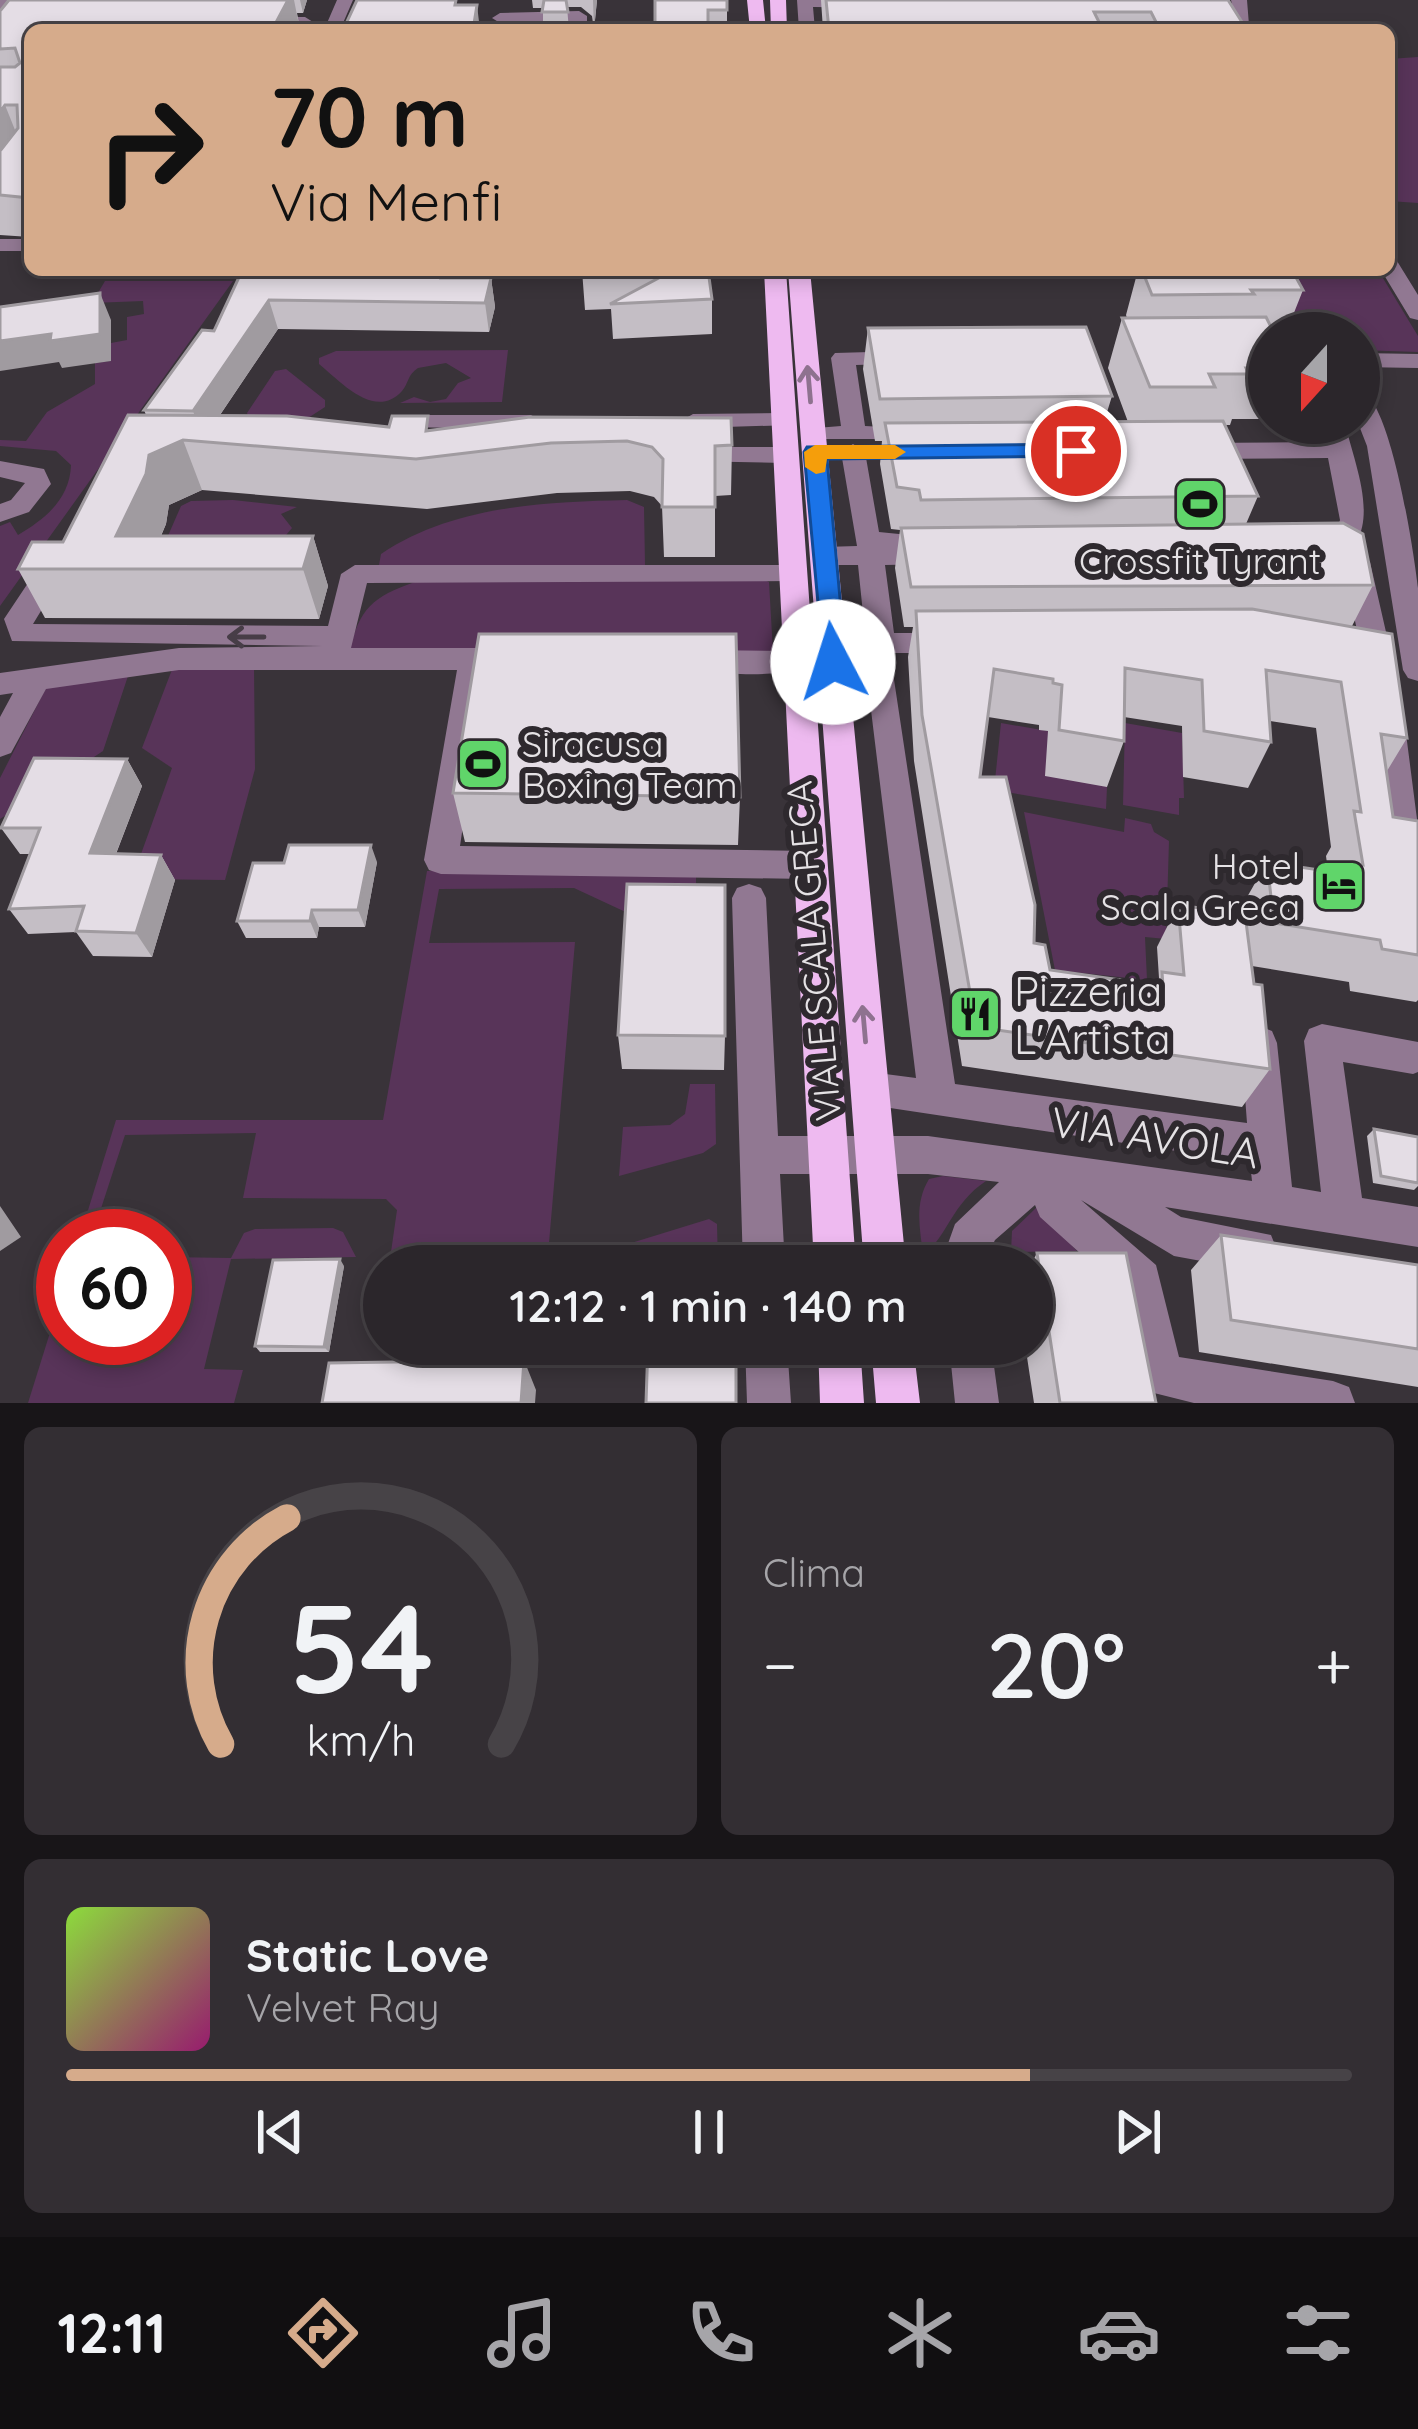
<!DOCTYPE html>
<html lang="it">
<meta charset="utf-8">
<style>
body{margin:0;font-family:Quicksand,sans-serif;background:#332e33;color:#f1f3f6;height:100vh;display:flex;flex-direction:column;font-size:45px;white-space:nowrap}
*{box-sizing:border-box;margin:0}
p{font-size:39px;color:#a6a5a9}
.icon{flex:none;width:66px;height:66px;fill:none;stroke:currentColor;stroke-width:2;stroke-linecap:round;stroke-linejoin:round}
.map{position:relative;height:1403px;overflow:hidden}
.details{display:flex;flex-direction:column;gap:24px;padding:24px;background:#181518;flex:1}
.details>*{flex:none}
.top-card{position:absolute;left:24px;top:24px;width:1371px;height:252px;border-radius:18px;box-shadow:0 6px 18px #0003,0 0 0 3px #474347;background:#d6ab8b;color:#111;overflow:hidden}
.needle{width:78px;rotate:201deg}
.fabs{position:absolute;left:1248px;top:312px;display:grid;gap:24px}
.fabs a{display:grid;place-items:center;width:132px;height:132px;border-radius:50%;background:#2b262b;box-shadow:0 6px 18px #0003,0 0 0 3px #474347;font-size:60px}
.speed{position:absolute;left:36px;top:1209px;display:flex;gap:24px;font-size:60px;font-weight:700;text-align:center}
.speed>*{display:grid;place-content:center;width:156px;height:156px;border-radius:50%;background:#2b262b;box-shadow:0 6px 18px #0003,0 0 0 3px #474347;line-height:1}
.speed .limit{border:18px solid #d22;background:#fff;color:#111}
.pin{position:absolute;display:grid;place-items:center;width:102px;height:102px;color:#fff;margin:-51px;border:6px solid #fff;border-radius:50%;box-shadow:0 3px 12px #0007}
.me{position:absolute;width:132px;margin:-66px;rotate:355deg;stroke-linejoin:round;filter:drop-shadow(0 0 9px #0008)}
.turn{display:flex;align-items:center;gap:42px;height:252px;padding:0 48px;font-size:54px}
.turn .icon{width:156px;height:156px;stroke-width:2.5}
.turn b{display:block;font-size:84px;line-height:102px}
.big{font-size:90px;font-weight:600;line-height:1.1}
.details .widget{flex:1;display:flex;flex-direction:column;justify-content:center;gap:18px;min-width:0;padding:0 42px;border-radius:18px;background:#332e33}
.details .dial{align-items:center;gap:0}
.dial svg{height:312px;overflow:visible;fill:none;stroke:#474347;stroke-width:7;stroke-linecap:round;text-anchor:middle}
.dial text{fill:#f1f3f6;stroke:none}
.song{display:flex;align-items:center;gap:36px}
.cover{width:144px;height:144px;border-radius:18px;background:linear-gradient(135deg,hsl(90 70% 55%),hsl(320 70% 35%))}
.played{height:12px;border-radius:6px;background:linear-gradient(90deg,#d6ab8b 75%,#474347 75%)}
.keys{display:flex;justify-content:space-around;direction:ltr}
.heat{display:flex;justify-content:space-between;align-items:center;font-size:66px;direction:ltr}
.details .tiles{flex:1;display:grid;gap:24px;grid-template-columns:1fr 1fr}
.widget:last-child{grid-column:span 2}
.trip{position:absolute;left:363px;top:1245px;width:690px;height:120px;border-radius:60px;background:#2b262b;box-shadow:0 6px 18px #0003,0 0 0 3px #474347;font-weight:600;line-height:120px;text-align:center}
.menu{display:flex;height:192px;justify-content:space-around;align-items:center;background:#110f11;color:#a6a5a9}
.menu .icon{width:84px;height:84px}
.menu .selected{color:#d6ab8b}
.menu b{font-size:54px;color:#f1f3f6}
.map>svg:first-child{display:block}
</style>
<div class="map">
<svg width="1418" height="1403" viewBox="0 0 1418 1403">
<rect width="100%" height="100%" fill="#393339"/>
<path fill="#583459" d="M1418,57v146l-29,-2v-142z
M1261,270h117l40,66v16l-59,-2v-17h-63z
M105,281h128l-233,325v-80l10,-4 8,13c27,-16 52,-36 53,-70l-15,-14 -56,-5v-6l26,1 21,-29 48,-28v-21l15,-2 1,-18 16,-3v-23l17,-3 -1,-13 -51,2z
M508,350l-6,52 -102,1 14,-6 16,5 16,-3 12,-16 13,-5 -25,-15 -28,5c-11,7 -9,15 -16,23 -27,30 -62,-10 -83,-27v-6l17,-7z
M286,369l39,31v7l-17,11 -59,1 -2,-6 28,-42z
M233,500l64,7 -16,7 11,14 -11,13 -128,29 28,-64 10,-5z
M627,500l17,7 1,58h-266l2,-11c71,-48 162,-52 246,-54z
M758,577l11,5 4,70h-424c11,-44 23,-55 66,-70z
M254,666l1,103 -30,111 -93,-1 40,-111 -30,-20 31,-81z
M129,673l-26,78 -103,68v-41l47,-92z
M1001,723l47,8 59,56 -1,22 -112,-19z
M1125,723l57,10 2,65h-5v17l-56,-10z
M1024,812l100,20 1,-14 26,6 3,8 15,9 -3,98 -21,-2 2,43 -92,-10z
M427,871l269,2v42h-64l-58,-27 -135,1 -10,54 146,-1 -28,324h-158l8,-56 -11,-11 -143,-1 13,-65 -131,2 -33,101h-12l36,-116h267z
M690,1084h25l1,60 -13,9 -84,23 4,-49 47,-2 15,-11z
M943,1176l43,5c-35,23 -39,57 -63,74 -3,-27 -9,-51 6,-76z
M1037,1207l40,44 -66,1 1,-21z
M709,1219l8,5 1,42h-104l1,-18z
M333,1228l10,4 13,25 -125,2 -27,110 39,1 -9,33h-206l35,-112v47h102v-81l66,1 13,-25 11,-4z"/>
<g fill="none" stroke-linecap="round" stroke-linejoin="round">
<path fill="#917892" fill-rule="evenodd" d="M0,0h12l-12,10z
M337,0h16l-13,30h-16z
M797,0h126l8,30h-16l-5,-22 -97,-1 2,23h-16z
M1231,0h16l2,25h-12z
M579,11l8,5v14h-16v-9l-71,2 -8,-5 8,-5z
M265,17h40l8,5 -8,5 -52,3z
M0,239h30v12h-30z
M1389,260l8,1 21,34v25l-8,-2 -29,-48h8z
M905,351l8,2v10l-57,2 9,61 56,3 3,5 -3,5h-117l-3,-5 3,-5 37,-3 -10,-68 4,-5z
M1359,353l59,1v14l-59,-1z
M1359,389c32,9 55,164 59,199 0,30 0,62 0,93l-10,-3 -5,-8 -36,-224 -9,-23z
M783,413l12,7 -3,5 -99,3 -12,-7 12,-7z
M410,415h121l12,7 -12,7 -130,-2v-10z
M1321,423h24c7,33 30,85 12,118 -15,4 -41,9 -50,-5l4,-6 27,-4 2,-6 -12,-62 -129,1 -12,-8 12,-8 126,-1z
M853,444l12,8 14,80 30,3 1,11h23l14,9 -14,9 -48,1 9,68h57l14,10 -14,10h-61l65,431 292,39 -6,-80 5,-12 13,-5 13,5 5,12 15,144 29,5 -17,-151 5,-12 13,-5 96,18v30l-5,2 -70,-12 19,136 56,9v40l-253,-40 16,10 90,18 6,15 -6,15 -15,6 -82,-15 -93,-56 75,65 23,92 154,24 16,6 6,16h-161l-48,-12 -24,-100 -82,-74 -5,-12 -40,35 -13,26h-42l15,-42 44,-42 -71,-8h-148l5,92h-42l-11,-368 5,-10 12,-4 12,4 5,10 12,238h150l324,45 -2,-19 -393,-59 -6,-13 6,-13 13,-5 46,6 -51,-417 5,-8h-39l-14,-10 14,-10h34l-7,-68h-34l-14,-9 14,-9 33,-1 -16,-94z
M695,447h90l13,8 -13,8 -99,-2 -4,-6z
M0,461l44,8 7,15 -22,28 -29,10v-18l11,-4 14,-17 -25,-6z
M1356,553l14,9 16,70 -11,15 -34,4 -14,-10 4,-7 26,-4 -15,-68z
M56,554l14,9 -37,61 295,2 13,-52 14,-9h447l4,7 -4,7 -10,2 -425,2 -16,65h164l15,11 -15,11h-29l-26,176 348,5 12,4 5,10 -5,10 -12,4 -367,-5 -12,-4 -5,-10 33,-190h-278l-133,19 -35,64 -11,4v-40l13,-24 -13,2v-22l179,-25 143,-2 -310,-5 -8,-22 42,-63z
M701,650l96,1 15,11c-13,17 -113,16 -126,-1z
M1389,706l11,4 4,8 14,109 -14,9 -11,-4 -5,-9 -14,-105 4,-8z
M745,1344h42l4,59h-44z
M949,1344h42l8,59h-44z"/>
<path fill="#eebaf0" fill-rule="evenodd" d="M747,0h16l3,30h-16z
M770,0h16l1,30h-16z
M764,270h22l70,996h-42z
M788,270h22l96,996h-42z
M818,1344h42l4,59h-44z
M871,1344h42l7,59h-44z"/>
</g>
<path fill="#c4bec5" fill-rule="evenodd" d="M9,0h298l-4,13h-6l3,16 -270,1v207l-30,-2v-224z
M532,0h65l-3,30 -2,-14 -11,-9h-14l2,23h-26v-22h-10z
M655,0l72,10v20h-72z
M821,0h407l19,30h-424z
M455,270l-2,8h38l4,29 -6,25 -211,-3 -58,86 211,15 301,15 -1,50 -16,1v61h-51l-2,-51 -8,-9 -24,-6 -73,2 -130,16 -225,-19 -33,15 -3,19 -5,12h152l15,50 -9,33 -274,-1 -27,-49 45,-27 83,-127 -2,-5 70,-79 26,-56z
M582,270h126l4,29v35l-99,5 -2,-30 -26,1z
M1138,270h154l11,20 -17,43h-17v86h-37l-2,6h-5l33,71 -12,28 127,61 -21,41h-9l64,112 -20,33 6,46 25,4v179l-2,2 -66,-11 -1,-9 -97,-16 18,103 -28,38 -280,-41 -48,-305 -6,-104 5,-30h-9l-9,-59 5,-38 -9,-1 -11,-65 2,-23h-7l-12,-72 5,-41 244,68 -8,26h24l-20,-54 14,-50h5l-1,-3zM988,717l51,8v5l9,1 -3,45 62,11 17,-46v-24l58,9 1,51 65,11 23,-46 -1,-21 46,7 15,119 -5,9 2,15 -61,-9 -25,44 1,7 -65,-8 -21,42 2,31 -4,7 -105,-15 -16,-27 -54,-166z
M127,759l15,27 -26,68 45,1 14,25 -23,77 -59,-1 -17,-24 -48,2 -19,-25 21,-55h-10l-19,-26z
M453,793l287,4 -2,48 -273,-3z
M377,862l-12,65h-46l-2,11h-71l-9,-17z
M618,1035l107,1 -1,34 -102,-1z
M1374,1129l44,8v49l-4,4 -41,-7 -6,-47z
M1221,1235l197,30v122l-219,-35 -8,-82z
M1037,1253l119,150h-122l-9,-59h7v-78h-2z
M344,1266l-15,86h-69l-5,-6z"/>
<path fill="#a09ba0" d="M288,0h6l6,30h-28z
M300,0h7l-4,13z
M593,0h4l-3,30z
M477,5l3,25h-7z
M5,105l16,40 -21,28v-61z
M443,270h12l-8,33 -6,-25z
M491,278l4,29 -6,25 -4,-29z
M100,293l11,27v41l-49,7 -3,-6 -59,9v-30z
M269,300l9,29 -75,111 -10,-29z
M183,440l19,50 -33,15 -3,19 -20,45 -30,-33 33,-81z
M313,536l15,50 -9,33 -16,-50z
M127,759l15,27 -36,93 -16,-26z
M371,845l6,17 -12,65 -7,-17z
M161,855l14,25 -23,77 -16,-24z
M312,910l7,17 -2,11 -7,-17z
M0,1206l21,31 -21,14z
M340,1259l4,7 -15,86 -5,-5z
M524,1360l12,30 -1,13h-14z"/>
<path fill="#e4dde5" stroke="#a09ba0" stroke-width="3" d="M9,0h279l-16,30h-85l-11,-6 -5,6h-141v168l-30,-3v-44l18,-23 -1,-23h-12l-5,7v-45h15l5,-4 -5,-15 -15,1v-38z
M357,0h99l-1,5h22l-4,25h-130z
M544,0h22l2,12h-26z
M655,0h72v10h-19v20h-53z
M826,0h402l19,30h-87l-9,-18h-57l9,18h-274z
M247,270h196l-2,8h50l-6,25 -216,-3 -76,111 -49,-1 58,-80 12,1 26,-56h5z
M582,270h126l4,29 -102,5 60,-32 -87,3z
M1142,270h150l11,20h-52l3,4 -102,1z
M100,293v41l-50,7 1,-7 -51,7v-34z
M1266,317l8,16h-5v35h-23l3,6h-40l6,13h-65l-28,-69z
M1086,327l26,69 -232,3 -12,-71z
M128,415l159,1 102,11 3,-11h36l-2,15 104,-14 201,1 1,27 -17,1v61h-53l1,-48 -11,-12 -25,-6 -76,2 -135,16 -233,-19 -34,15 -3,19 -30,62h197l-10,33h-285l14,-27h31z
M1223,421l35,75 -337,4 -2,-10 -22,-3 -12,-64z
M1343,523l20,11 10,51 -462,2 -10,-59z
M1252,609l140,25 15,104 -26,-4 12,83 25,4v134l-36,-6 -2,-9 -106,-17 -7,-61 85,13 -2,-12 13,2 -9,-54 7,1 -20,-130 -75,-12 5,72 -67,-11 -2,-51 -77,-12 -1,73 -65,-11 3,-45 -9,-2v-4l-59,-10 -14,108h26l29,128 -1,38 11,2 5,25 113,16 -1,-14 22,3 -6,-70 67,9 9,70 8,1 8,84 -294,-42 -54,-312 -6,-104z
M479,634h257l4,163 -287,-4z
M34,758l93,1 -37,94 71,2 -25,78 -60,-2 8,-25 -75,3 31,-81h-39z
M289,845h82l-13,65h-46l-2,11h-73l16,-58h31z
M627,884l98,1v151l-107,-1z
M1374,1129l44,8v46l-37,-7z
M1221,1235l197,30v84l-187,-29z
M1037,1253h89l30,150h-96z
M340,1259l-16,88 -69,-1 18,-86z
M648,1344h88v59h-90z
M524,1360l-3,43h-199l7,-40z"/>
<defs><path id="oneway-shaft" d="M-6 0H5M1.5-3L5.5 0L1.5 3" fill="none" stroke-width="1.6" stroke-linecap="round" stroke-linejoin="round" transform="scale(3)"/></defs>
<g stroke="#8e728f">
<use href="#oneway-shaft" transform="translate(809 384) rotate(-95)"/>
<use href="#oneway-shaft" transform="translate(864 1024) rotate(-95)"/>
</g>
<use stroke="#473d47" href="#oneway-shaft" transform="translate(246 637) rotate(180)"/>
<path fill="#1a73e8" stroke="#114b97" stroke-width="3" d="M1076,444l11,7 -3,5 -257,3 19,203 -4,6h-18l-20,-216 3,-5z"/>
<path fill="#f59e0b" d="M815,445h80l11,7 -11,7h-68l-2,13 -9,2 -11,-7 -1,-15z"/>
<defs>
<g id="stadium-square" transform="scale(2.7)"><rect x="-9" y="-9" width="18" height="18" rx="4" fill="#60d56a" stroke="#2e292e"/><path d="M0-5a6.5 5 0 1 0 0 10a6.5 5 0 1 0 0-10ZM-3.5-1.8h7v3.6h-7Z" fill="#111"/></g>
<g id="hotel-square" transform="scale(2.7)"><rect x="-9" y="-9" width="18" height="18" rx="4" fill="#60d56a" stroke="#2e292e"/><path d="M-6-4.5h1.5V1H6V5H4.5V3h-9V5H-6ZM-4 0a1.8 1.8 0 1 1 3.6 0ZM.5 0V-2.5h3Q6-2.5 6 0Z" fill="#111"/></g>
<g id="restaurant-square" transform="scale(2.7)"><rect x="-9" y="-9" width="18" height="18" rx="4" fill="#60d56a" stroke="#2e292e"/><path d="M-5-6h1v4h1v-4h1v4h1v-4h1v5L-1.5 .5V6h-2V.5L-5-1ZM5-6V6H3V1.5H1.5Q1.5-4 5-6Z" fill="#111"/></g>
</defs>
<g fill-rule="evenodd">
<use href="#stadium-square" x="1200" y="504"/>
<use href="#stadium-square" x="483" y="764"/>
<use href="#hotel-square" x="1339" y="886"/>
<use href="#restaurant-square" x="975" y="1014"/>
</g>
<g text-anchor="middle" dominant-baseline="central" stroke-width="12" stroke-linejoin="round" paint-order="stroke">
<g font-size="36" fill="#e5e2e5" stroke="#2e292e">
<text x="1200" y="560">Crossfit Tyrant</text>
<text x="522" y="743" text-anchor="start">Siracusa<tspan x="522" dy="41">Boxing Team</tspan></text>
<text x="1300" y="865" text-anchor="end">Hotel<tspan x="1300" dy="41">Scala Greca</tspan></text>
</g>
<g font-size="36" fill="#e5e2e5" stroke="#2e292e">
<text transform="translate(813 951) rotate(-95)">VIALE SCALA GRECA</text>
</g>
<g font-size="42" fill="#e5e2e5" stroke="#2e292e" text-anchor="start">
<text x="1014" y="990">Pizzeria<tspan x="1014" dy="48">L'Artista</tspan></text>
</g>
<g font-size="42" fill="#e5e2e5" stroke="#2e292e">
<text transform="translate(1155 1137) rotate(9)">VIA AVOLA</text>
</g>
</g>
</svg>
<div class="fabs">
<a><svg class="needle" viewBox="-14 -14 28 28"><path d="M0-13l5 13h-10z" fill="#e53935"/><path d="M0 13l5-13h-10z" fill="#a6a5a9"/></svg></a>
</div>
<div class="speed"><div class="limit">60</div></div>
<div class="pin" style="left:1076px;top:451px;background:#d93025"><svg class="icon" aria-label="arrive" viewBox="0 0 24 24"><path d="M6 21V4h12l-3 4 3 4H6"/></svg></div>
<svg class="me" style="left:833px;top:662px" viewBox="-20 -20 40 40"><circle r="19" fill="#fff"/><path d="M0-13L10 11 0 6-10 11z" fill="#1a73e8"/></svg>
<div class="trip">12:12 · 1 min · 140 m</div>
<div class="top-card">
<div class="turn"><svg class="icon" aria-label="right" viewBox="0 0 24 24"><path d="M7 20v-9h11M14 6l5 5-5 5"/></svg><div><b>70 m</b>Via Menfi</div></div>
</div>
</div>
<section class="details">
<div class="tiles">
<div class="widget dial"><svg viewBox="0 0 100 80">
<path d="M14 69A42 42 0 1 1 86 69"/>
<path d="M14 69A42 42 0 0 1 31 11" stroke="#d6ab8b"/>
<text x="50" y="56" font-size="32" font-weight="700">54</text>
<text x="50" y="72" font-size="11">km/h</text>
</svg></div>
<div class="widget"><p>Clima</p>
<div class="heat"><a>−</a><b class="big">20°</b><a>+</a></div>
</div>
<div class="widget">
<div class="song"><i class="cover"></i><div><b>Static Love</b><p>Velvet Ray</p></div></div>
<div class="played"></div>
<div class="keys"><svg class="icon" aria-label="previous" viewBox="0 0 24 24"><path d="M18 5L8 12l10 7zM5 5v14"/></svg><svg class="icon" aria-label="pause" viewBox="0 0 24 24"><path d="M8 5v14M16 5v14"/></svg><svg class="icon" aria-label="next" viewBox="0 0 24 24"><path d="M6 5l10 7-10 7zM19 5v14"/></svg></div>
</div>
</div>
</section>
<nav class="menu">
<b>12:11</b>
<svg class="icon selected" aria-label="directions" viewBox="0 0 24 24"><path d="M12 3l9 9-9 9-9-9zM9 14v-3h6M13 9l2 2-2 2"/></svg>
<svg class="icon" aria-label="music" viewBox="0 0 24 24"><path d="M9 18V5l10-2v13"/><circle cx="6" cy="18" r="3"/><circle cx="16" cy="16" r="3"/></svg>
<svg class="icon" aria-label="phone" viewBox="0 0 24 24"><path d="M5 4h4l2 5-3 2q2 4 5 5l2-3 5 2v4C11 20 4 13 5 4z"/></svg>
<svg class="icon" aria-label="climate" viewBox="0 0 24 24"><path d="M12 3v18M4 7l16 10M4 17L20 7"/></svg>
<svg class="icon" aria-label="car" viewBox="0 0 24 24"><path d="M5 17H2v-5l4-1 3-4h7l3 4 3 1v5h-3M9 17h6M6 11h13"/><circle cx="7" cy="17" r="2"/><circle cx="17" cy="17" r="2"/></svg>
<svg class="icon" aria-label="filters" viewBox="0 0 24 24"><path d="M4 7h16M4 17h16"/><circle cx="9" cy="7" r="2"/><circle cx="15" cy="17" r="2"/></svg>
</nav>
